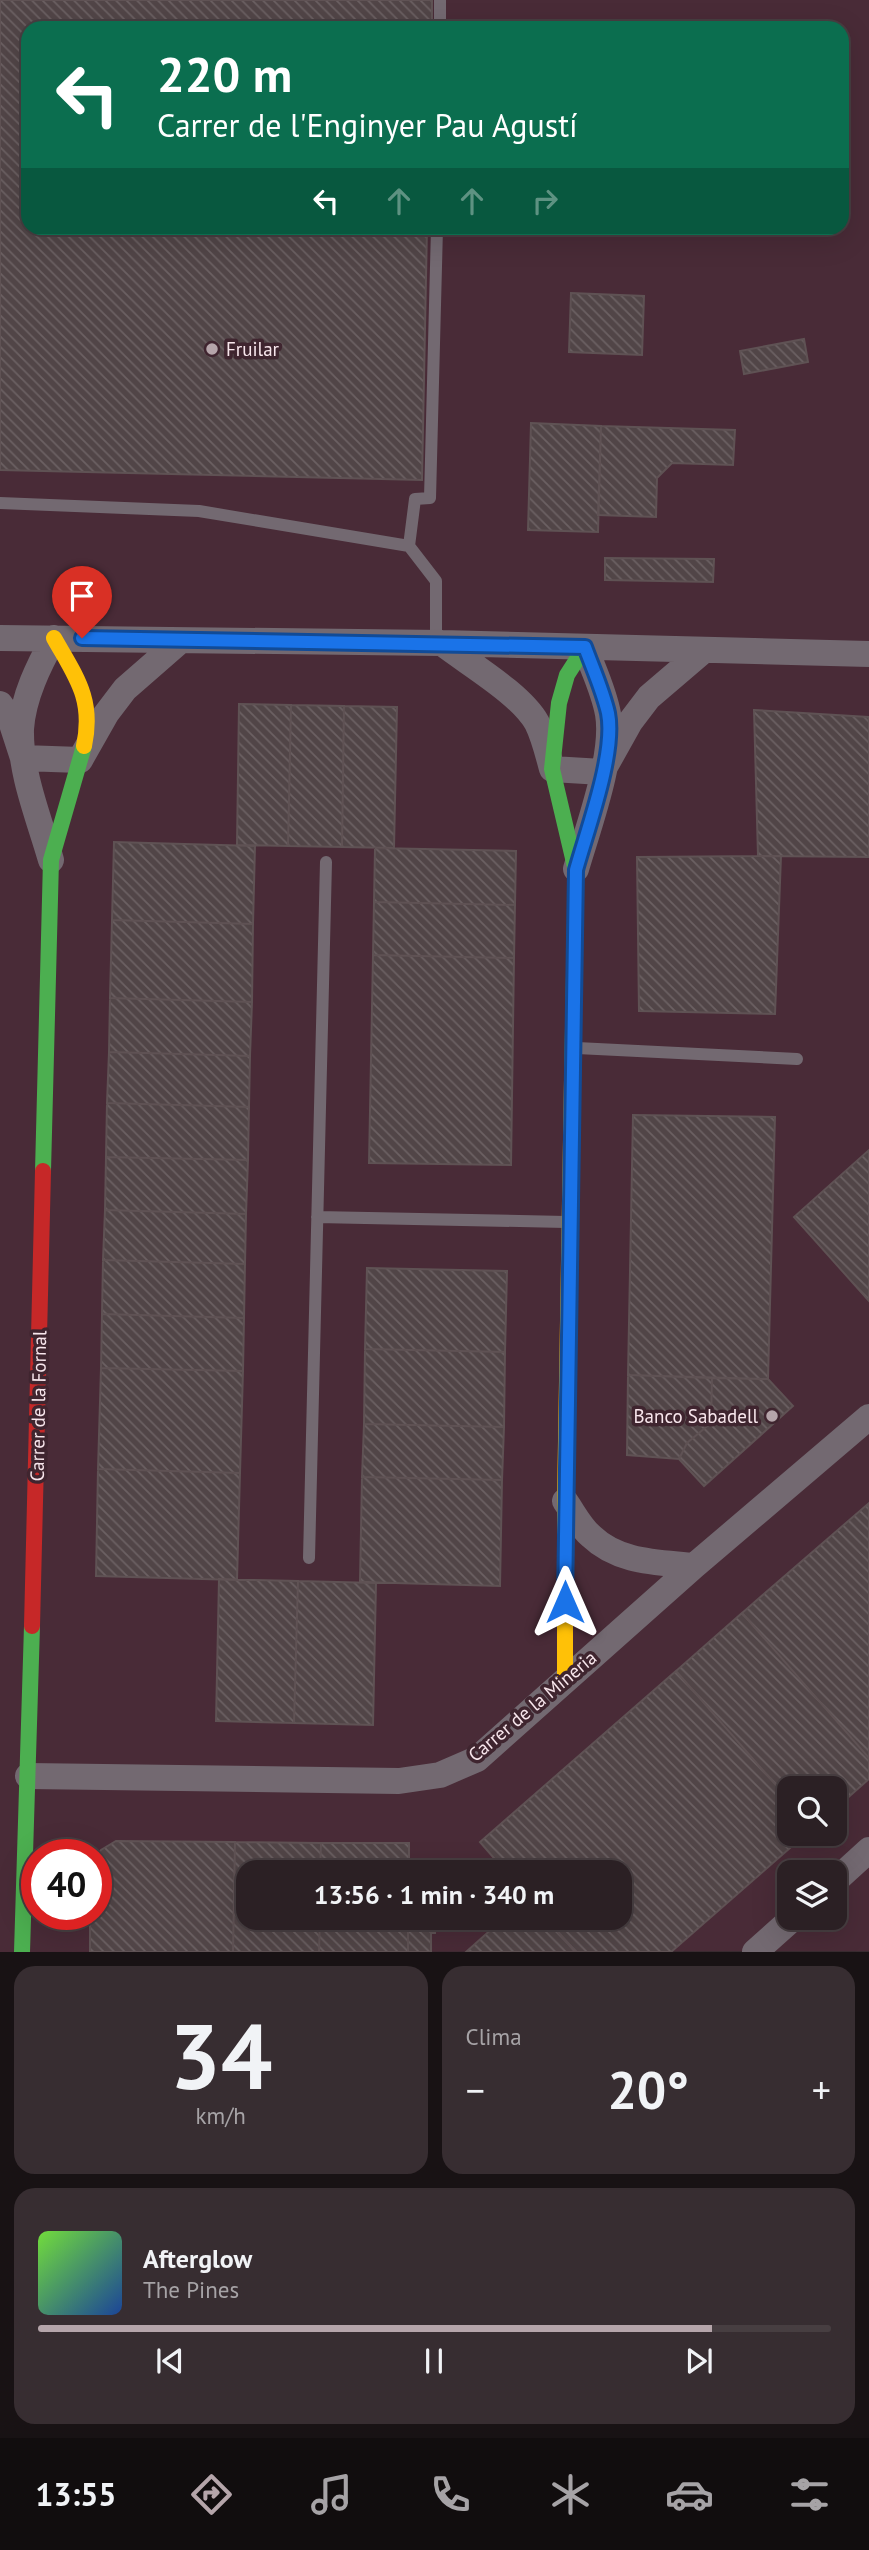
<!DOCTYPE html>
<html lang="es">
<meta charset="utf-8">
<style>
body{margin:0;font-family:"PT Sans",sans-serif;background:#372d31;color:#f1f3f6;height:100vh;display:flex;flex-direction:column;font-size:26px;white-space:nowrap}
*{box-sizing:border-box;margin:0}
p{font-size:23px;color:#a6a3a6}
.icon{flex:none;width:38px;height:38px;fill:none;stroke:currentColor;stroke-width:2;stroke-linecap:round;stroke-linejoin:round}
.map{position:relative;height:1952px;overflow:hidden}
.panel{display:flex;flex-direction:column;gap:14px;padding:14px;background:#181214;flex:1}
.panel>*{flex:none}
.banner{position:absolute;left:21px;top:21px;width:828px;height:214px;border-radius:21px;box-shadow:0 7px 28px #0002,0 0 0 2px #473e41;background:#0b6e4f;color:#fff;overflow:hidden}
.controls{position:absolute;left:777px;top:1776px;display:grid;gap:14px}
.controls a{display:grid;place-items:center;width:70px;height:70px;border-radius:14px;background:#2b2024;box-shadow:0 7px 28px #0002,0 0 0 2px #473e41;font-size:35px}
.speed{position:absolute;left:21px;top:1839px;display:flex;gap:14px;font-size:35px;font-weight:700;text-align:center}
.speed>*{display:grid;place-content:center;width:91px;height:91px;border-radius:50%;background:#2b2024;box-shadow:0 7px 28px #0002,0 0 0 2px #473e41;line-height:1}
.speed .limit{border:10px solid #d22;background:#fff;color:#111}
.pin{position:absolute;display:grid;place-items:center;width:60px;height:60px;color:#fff;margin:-72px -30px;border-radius:50% 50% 50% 0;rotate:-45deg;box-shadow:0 0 7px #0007}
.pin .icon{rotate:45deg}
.me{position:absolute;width:77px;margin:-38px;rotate:0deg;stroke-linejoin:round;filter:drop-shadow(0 0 5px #0008)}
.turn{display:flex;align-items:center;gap:24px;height:147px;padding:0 21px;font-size:32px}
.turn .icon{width:91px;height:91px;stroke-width:2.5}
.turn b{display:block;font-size:49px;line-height:60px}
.lanes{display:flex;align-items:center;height:66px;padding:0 21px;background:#0003;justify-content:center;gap:35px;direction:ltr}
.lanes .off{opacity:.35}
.big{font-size:52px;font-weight:700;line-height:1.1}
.panel .card{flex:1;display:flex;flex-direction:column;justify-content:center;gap:10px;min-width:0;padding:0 24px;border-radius:21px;background:#372d31}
.panel .dial{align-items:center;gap:0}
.dial b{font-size:91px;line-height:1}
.song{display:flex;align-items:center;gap:21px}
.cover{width:84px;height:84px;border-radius:10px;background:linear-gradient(135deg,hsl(100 70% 55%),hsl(220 70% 35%))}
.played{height:7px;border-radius:4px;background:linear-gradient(90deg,#b5a5aa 85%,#473e41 85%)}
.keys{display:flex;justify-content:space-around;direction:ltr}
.heat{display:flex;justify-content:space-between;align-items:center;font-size:38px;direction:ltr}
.panel .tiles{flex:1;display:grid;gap:14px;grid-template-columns:1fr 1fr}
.card:last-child{grid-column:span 2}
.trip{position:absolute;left:236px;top:1860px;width:396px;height:70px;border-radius:21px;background:#2b2024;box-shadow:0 7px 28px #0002,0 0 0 2px #473e41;font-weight:700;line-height:70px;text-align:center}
.tabs{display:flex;height:112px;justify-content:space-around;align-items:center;background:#110d0e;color:#a6a3a6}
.tabs .icon{width:49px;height:49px}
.tabs .selected{color:#b5a5aa}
.tabs b{font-size:32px;color:#f1f3f6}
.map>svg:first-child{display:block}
</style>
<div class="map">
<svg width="869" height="1952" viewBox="0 0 869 1952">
<defs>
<pattern id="building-back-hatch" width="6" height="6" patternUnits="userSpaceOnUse" patternTransform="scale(1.75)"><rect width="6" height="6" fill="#514547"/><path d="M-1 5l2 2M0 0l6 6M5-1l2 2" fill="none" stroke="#6b6062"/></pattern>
</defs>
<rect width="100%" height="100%" fill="#392b30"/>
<path fill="#492b37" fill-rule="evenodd" d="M0,0h869v1951l-869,1zM28,28h814v200h-814zM789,1788h46v46h-46zM37,1855h59v59h-59zM248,1872h372v46h-372zM789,1872h46v46h-46z"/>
<path fill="url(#building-back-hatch)" stroke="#5f5254" stroke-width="2" d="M0,0h432v28h-404v200h399l-5,252 -422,-10z
M571,293l73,3 -2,59 -73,-3z
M804,339l4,23 -64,12 -4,-23z
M531,423l70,3 -3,106 -70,-2z
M601,426l134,4 -2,35 -61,-2 -15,15 -1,39 -58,-2z
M605,558l109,1 -1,23 -108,-2z
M239,704l52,1 -3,141 -51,-1z
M291,705l53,1 -2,141 -54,-1z
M344,706l53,1 -3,141 -52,-1z
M754,710l115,7v140l-111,-1z
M114,842l141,4 -2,78 -141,-4z
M375,848l141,3 -1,54 -141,-3z
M781,856l-6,158 -136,-3 -2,-154z
M374,902l141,3 -1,53 -141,-3z
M112,920l141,4 -1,78 -142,-4z
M373,955l141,3 -3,207 -142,-2z
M110,998l142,4 -2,54 -141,-4z
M109,1052l141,4 -1,51 -142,-4z
M107,1103l142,4 -1,53 -142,-3z
M633,1115l142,2 -7,262 -140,-4z
M869,1150v151l-75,-84z
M106,1157l142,3 -2,54 -141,-4z
M105,1210l141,4 -1,50 -142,-4z
M103,1260l142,4 -1,54 -142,-4z
M367,1268l140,3 -2,81 -140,-3z
M102,1314l142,4 -1,53 -142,-3z
M365,1349l140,3 -1,75 -140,-3z
M101,1368l142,3 -3,102 -142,-4z
M628,1375l84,3 -1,45 -24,20 -8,16 -52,-4z
M712,1378l56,1 25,27 -89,80 -25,-27 8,-16 24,-20z
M364,1424l140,3 -2,53 -140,-3z
M98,1469l142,4 -3,107 -141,-4z
M362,1477l140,3 -2,106 -140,-4z
M869,1503v255l-127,-145z
M219,1579l79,2 -4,142 -78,-2z
M298,1581l78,2 -3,142 -79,-2z
M742,1613l127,145v21l-34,30v-21h-46v12l-113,-129z
M676,1671l113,129v34h17l-135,118h-95l-30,-34h74v-46h-114l-26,-30z
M116,1841l119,1 -2,110h-143v-38h6v-57l5,-7z
M235,1842l86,1 -1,29h-72v46h72l-1,34h-86z
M321,1843h88v29h-89z
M320,1918h88v34h-89z
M408,1918h27v15h-4v19h-23z
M504,1918h42l29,34h-109z"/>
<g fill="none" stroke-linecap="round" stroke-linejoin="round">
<path stroke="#736971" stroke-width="12" d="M440,28v-28
M0,503l199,8 210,35 27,35v62
M409,546l6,-47 15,-1 7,-270
M577,1048l220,11
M317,1217l249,5
M309,1558l17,-696"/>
<path stroke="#736971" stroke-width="26" d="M0,638l442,5 427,11
M442,643c27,21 79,51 95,80 7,14 11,31 15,46l50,3 28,-50 19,-25 55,-47
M0,704l10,14 13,40 57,2 26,-46 19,-25 55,-48
M51,860c-12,-42 -31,-87 -30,-131 2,-32 18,-64 33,-91
M576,869c12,-41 39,-114 32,-155 -4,-23 -15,-45 -23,-67
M565,1501c8,11 15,26 26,35 28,27 67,26 103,30
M28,1776l371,5 41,-6 37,-16 217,-193 175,-149
M835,1881l34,-31
M755,1952l38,-34"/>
<path stroke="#4caf50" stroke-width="16" d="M572,1080l4,-209 -24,-102 7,-66 8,-28 18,-28
M43,1171l8,-311 33,-114
M22,1952l10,-326"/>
<path stroke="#ffc107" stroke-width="16" d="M54,638c22,39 40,61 30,108
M565,1679v-178l7,-421"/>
<path stroke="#c62828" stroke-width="16" d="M32,1626l11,-455"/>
</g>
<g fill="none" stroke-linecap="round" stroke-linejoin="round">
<g stroke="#114b97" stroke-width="18">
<path id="route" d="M82,638l503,9c8,22 18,44 23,66 8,40 -21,117 -32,157l-11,732"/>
</g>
<use href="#route" stroke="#1a73e8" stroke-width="12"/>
</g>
<g fill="#b5a5aa" stroke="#3f252f" stroke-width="2.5">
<circle cx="212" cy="349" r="7"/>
<circle cx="772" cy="1416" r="7"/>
</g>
<g text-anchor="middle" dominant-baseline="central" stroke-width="7" stroke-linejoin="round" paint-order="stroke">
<g font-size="19" fill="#f8e6ec" stroke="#3f252f" text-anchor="start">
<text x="226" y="349">Fruilar</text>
<text x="758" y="1416" text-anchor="end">Banco Sabadell</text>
</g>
<g font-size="19" fill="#f8e6ec" stroke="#3f252f">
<text transform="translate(38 1406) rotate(-89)">Carrer de la Fornal</text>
<text transform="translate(532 1706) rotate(-40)">Carrer de la Mineria</text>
</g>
</g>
</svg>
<div class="controls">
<a><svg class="icon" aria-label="search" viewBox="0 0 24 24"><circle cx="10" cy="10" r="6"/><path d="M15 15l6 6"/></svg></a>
<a><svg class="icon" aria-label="layers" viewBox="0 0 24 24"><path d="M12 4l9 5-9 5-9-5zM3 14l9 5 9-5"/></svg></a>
</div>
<div class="speed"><div class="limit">40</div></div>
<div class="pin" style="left:82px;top:638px;background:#d93025"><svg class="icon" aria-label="arrive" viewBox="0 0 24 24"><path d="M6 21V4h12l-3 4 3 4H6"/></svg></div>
<svg class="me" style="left:565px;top:1602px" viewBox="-20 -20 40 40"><path d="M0-17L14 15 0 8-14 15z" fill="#1a73e8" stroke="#fff" stroke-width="4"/></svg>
<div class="trip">13:56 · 1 min · 340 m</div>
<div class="banner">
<div class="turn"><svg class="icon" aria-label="left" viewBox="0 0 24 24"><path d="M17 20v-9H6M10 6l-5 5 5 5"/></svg><div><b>220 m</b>Carrer de l'Enginyer Pau Agustí</div></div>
<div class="lanes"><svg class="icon" aria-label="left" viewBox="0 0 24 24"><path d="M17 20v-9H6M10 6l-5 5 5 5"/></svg><svg class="icon off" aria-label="ahead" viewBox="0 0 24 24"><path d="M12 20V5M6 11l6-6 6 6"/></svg><svg class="icon off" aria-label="ahead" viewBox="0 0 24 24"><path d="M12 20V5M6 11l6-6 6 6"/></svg><svg class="icon off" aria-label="right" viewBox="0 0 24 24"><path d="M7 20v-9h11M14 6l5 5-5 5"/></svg></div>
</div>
</div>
<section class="panel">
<div class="tiles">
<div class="card dial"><b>34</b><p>km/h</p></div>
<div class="card"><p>Clima</p>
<div class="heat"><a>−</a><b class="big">20°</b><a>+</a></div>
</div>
<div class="card">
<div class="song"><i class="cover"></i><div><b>Afterglow</b><p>The Pines</p></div></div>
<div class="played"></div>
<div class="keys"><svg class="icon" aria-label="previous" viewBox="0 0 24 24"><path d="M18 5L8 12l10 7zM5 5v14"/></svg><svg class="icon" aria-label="pause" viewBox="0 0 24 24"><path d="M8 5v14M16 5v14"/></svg><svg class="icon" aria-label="next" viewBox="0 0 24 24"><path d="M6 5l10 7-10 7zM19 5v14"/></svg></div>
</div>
</div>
</section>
<nav class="tabs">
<b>13:55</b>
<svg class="icon selected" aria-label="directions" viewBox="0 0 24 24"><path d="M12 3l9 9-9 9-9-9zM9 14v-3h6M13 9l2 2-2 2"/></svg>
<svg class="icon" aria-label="music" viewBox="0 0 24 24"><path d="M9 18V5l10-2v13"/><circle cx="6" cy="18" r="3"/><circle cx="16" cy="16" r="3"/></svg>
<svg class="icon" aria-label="phone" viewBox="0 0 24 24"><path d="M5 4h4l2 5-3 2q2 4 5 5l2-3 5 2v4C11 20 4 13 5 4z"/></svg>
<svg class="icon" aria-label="climate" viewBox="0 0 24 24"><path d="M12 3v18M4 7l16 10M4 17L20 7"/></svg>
<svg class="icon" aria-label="car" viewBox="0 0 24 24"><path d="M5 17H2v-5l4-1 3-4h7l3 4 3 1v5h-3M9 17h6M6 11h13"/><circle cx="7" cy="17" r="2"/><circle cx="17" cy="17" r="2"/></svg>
<svg class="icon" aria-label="filters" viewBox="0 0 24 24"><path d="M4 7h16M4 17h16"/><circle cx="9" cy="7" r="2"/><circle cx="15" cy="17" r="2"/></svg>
</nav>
